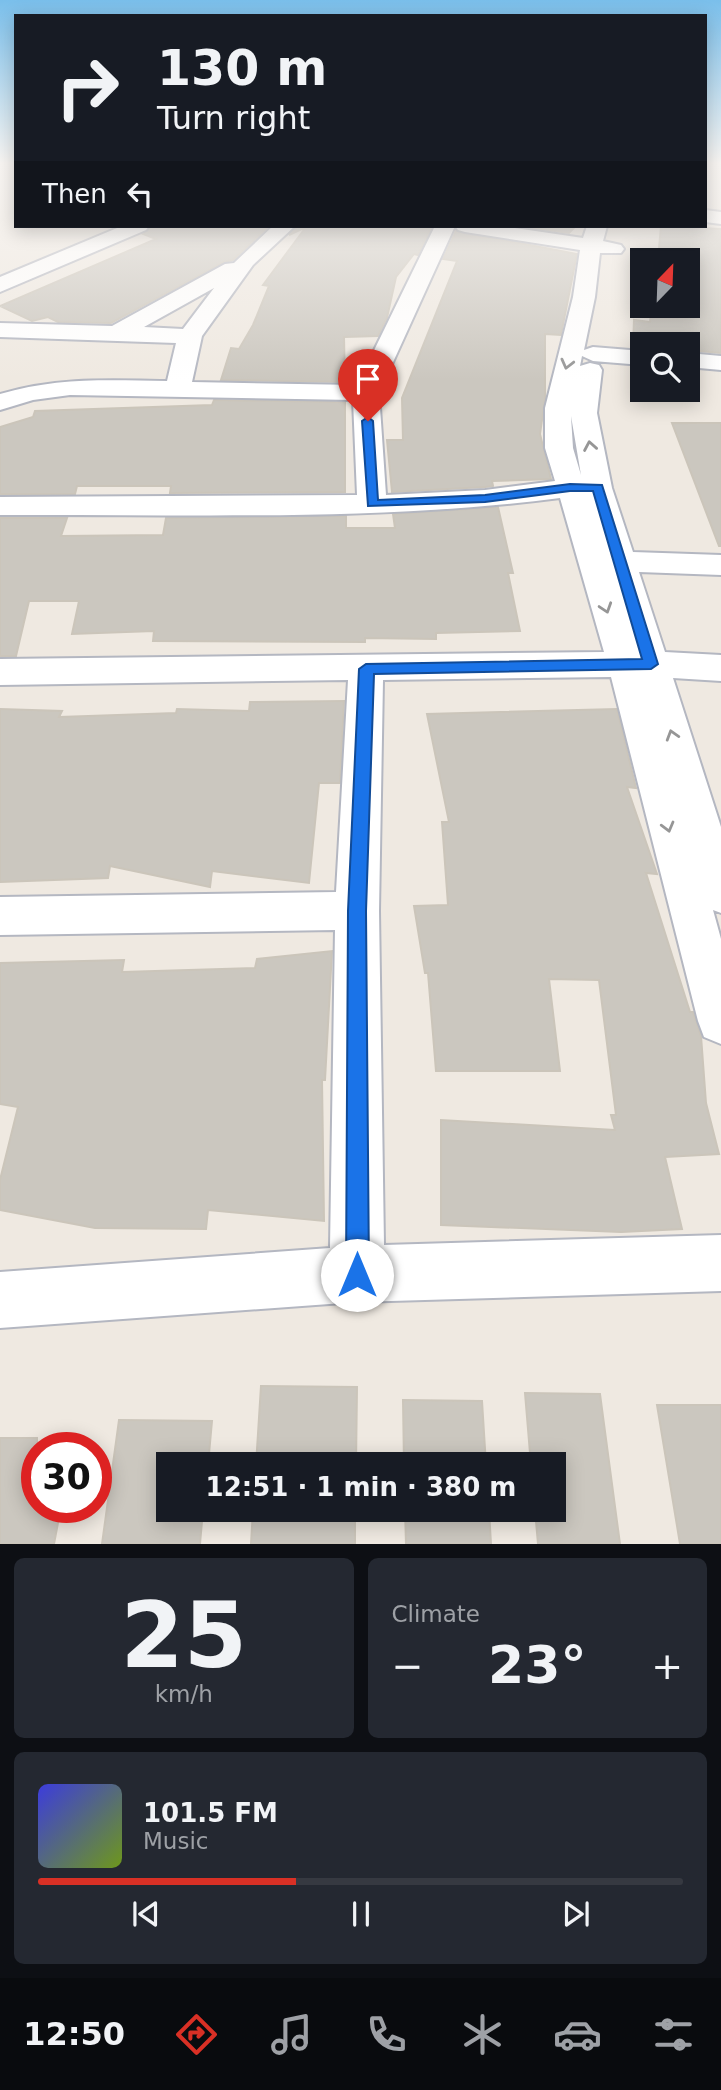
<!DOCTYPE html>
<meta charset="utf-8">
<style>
body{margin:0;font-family:"DejaVu Sans",sans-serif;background:#242831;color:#f1f3f6;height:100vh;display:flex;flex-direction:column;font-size:26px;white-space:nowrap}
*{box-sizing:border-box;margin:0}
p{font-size:23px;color:#9ea1a6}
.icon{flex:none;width:38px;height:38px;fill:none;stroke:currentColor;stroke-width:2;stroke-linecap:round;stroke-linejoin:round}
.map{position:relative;height:1544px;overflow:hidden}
.sheet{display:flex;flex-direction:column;gap:14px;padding:14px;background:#0d0f14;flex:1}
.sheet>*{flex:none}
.banner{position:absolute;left:14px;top:14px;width:693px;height:214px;border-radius:0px;box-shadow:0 4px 18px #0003;background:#171b24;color:#f1f3f6;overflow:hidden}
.needle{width:46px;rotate:23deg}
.buttons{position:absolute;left:630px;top:248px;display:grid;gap:14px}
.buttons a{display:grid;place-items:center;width:70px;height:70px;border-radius:0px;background:#171b24;box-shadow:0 4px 18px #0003;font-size:35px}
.speed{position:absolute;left:21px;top:1432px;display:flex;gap:14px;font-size:35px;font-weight:700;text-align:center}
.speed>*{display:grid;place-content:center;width:91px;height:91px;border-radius:50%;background:#171b24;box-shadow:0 4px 18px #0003;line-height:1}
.speed .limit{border:10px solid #d22;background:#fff;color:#111}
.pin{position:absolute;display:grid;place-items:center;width:60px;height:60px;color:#fff;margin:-72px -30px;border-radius:50% 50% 50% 0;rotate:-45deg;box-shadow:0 0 7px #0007}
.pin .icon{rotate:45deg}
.me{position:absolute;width:77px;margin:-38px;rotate:0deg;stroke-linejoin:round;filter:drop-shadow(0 0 5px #0008)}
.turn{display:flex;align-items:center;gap:24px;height:147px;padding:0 28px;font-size:32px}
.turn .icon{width:91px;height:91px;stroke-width:2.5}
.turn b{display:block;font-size:49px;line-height:60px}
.then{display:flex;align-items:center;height:66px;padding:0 28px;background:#0003;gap:14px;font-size:26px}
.big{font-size:52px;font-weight:700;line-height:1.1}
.sheet .card{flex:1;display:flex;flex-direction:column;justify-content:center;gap:10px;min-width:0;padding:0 24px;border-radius:10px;background:#242831}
.sheet .dial{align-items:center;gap:0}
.dial b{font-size:91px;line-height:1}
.song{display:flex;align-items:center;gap:21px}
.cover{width:84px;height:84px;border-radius:10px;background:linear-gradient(135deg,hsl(240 70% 55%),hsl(80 70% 35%))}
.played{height:7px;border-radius:4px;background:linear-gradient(90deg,#d93025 40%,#363941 40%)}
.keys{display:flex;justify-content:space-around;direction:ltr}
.heat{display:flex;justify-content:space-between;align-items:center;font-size:38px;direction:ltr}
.sheet .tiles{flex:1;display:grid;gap:14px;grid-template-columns:1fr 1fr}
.card:last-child{grid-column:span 2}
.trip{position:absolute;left:156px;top:1452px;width:410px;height:70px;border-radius:0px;background:#171b24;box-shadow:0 4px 18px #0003;font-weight:700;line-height:70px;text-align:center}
.menu{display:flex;height:112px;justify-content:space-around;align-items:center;background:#090b0e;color:#9ea1a6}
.menu .icon{width:49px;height:49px}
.menu .current{color:#d93025}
.menu b{font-size:32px;color:#f1f3f6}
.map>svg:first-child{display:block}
</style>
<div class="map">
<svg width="721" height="1544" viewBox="0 0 721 1544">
<rect width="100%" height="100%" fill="#efe9e1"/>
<path fill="#cbc7bf" stroke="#cbc5ba" stroke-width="2" d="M152,226h117l-36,34 -9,2 -113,61 -53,-1 -10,-5 -16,4 -32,-15 156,-67 -13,-5z
M298,226h134l-14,29 -4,-1 -18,23 -9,41 -9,18 -34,1 1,45 -124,-2 10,-32 8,1 14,-24 16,-39 -6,-1 43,-58 -17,8z
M518,226h58l-7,7z
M661,226l60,3v124l-32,-3v-5h-56l1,-25 16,2 2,-16h36v-45h-33l3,-1z
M456,231l121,23 -16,81 -16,-1v65l-5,35 11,45 -59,2 1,5 -8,1 -93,5 -5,-52h16l-1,-42 55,-137 -14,-2z
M214,400l131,2v90l-175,1 1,-7h-94l-2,8h-75v-67l33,-10 2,-6 177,-6z
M672,423h49v123h-2z
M498,507l15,66h-5l12,58 -84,2v6l-71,-1v4l-212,-1 1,-10 -82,3 7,-33h-50l-13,55h-16v-138h67l-6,18 102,-1 3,-17 180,-2v12h49l-2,-14z
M344,701l-4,82h-21l-10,100 -97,-12 -2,16 -100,-21 -2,12 -108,4v-173l62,2 -3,6 117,-4 1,-4 72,2 1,-9z
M617,709l19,79 -9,-1 30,87 -11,-1 44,139h3l8,24 5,67 13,51 -54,3 17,72 -61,3 -180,-7v-105l174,10 -4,-15h5l-17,-135 -50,-1 11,92h-124l-8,-98h-3l-11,-67 34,-1 -6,-83h7l-22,-108z
M332,951l-7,129h-3l2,141 -116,-11 -2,19 -111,-1 -95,-18v-30l18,-73 -18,-3v-141l124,-3 -2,12 133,-4 2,-9z
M261,1386l96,1 -1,78h-100z
M525,1393l75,1 20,150h-82l-3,-34h18v-45h-22z
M403,1400l79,1 4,64h-82z
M657,1405h64v139h-41z
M119,1420l93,1 -4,44h-40v45h35l-3,34h-98z
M0,1438h37v69h24l-7,37h-54z
M253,1510h102v34h-104z
M405,1510h84l2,34h-85z"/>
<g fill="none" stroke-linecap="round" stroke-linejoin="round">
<g stroke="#b4b7c1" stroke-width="4">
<path id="minor" d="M705,210l16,2v12l-16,-2z
M122,226h27l-3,4 -146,62v-15z
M273,226h22l-42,39 -51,71 -10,46 165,3 78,-159h20l-76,167 7,102 99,-5 70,-9 -10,-33v-40l28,-111 7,-47 -115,-18 -7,-2 -3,-4h47l81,12 4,-12h20l-4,15 18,4 3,4 -3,4h-21l-5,44 -11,53 9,-3 49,4v14l-49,-4 -11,-5 -2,10 10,-3 9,2 3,5 -5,43 15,75 21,64 88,3v20l-82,-3 26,80 56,3v26l-48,-3 48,149v86l-8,-3 8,29v105l-17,-7 -6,-16 -87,-344 -228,3 -4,231 5,334 337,-10v56l-364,11 -357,26v-56l330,-24 5,-318 -335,5v-38l336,-5 12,-212 -348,5v-26l604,-7 -44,-154c-185,24 -374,16 -560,17v-18l357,-2 -4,-95 -283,-5 -37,5 -33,10v-16c57,-17 108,-14 167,-13l9,-38 -176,-6v-14l112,3 113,-62 9,-1zM214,288l-31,41 -39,-2zM571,416l10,59 -8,-27z
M688,353l33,3v14l-33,-3z"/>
</g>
<use href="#minor" fill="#fff" fill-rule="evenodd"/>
</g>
<defs><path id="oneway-chevron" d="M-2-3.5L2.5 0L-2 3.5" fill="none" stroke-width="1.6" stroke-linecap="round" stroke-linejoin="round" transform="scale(1.75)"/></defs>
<g stroke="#969696">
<use href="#oneway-chevron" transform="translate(567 364) rotate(104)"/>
<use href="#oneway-chevron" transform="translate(590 446) rotate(-100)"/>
<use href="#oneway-chevron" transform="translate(606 608) rotate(72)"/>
<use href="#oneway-chevron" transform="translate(672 735) rotate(-107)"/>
<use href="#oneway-chevron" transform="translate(668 827) rotate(75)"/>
</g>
<linearGradient id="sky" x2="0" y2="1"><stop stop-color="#7abfeb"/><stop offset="0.43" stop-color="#f8f5f2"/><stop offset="1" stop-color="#f8f5f2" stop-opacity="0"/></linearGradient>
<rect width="721" height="380" fill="url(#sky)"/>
<path fill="#1a73e8" stroke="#114b97" stroke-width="2" d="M368,417l5,4 5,79 107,-5 85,-11 32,1 56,179 -7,5 -277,5 -8,237 3,364 -4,8 -8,3 -8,-3 -3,-8 2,-364 11,-242 7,-5 276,-5 -49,-168h-23l-85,11 -117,4 -6,-85z"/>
</svg>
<div class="buttons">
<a><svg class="needle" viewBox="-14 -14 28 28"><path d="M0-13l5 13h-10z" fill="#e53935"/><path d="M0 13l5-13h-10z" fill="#9ea1a6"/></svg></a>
<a><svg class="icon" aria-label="search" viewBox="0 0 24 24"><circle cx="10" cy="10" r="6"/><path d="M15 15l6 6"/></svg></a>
</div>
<div class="speed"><div class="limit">30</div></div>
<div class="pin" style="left:368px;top:421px;background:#d93025"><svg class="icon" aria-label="arrive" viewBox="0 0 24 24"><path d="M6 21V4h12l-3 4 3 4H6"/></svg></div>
<svg class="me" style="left:357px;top:1275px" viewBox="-20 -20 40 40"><circle r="19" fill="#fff"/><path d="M0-13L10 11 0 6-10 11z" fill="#1a73e8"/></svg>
<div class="trip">12:51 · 1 min · 380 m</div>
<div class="banner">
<div class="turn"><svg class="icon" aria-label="right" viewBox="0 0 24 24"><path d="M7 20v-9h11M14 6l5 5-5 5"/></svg><div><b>130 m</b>Turn right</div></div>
<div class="then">Then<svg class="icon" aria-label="left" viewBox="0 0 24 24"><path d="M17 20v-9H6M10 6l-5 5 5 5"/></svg></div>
</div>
</div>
<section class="sheet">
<div class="tiles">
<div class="card dial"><b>25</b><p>km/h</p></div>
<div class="card"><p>Climate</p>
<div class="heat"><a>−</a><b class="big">23°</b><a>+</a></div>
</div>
<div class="card">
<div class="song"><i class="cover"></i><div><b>101.5 FM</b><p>Music</p></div></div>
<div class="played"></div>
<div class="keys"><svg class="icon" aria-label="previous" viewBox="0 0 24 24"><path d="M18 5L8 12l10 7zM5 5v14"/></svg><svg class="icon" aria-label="pause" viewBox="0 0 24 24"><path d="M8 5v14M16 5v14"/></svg><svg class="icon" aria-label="next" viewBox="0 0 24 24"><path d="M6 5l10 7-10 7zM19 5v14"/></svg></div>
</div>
</div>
</section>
<nav class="menu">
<b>12:50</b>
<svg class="icon current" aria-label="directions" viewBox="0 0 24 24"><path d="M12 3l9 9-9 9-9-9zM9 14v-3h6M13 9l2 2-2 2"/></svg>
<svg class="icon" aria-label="music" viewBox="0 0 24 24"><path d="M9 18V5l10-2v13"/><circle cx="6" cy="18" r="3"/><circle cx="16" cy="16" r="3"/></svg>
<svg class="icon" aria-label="phone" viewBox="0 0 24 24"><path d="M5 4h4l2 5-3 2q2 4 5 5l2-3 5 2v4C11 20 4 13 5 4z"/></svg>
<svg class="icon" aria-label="climate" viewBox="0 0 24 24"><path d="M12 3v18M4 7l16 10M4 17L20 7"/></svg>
<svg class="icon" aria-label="car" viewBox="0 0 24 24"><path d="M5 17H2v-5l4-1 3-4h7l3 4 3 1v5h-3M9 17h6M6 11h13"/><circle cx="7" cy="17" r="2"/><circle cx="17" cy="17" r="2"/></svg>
<svg class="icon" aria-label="filters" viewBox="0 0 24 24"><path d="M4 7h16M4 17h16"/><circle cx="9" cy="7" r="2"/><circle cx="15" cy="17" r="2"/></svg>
</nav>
